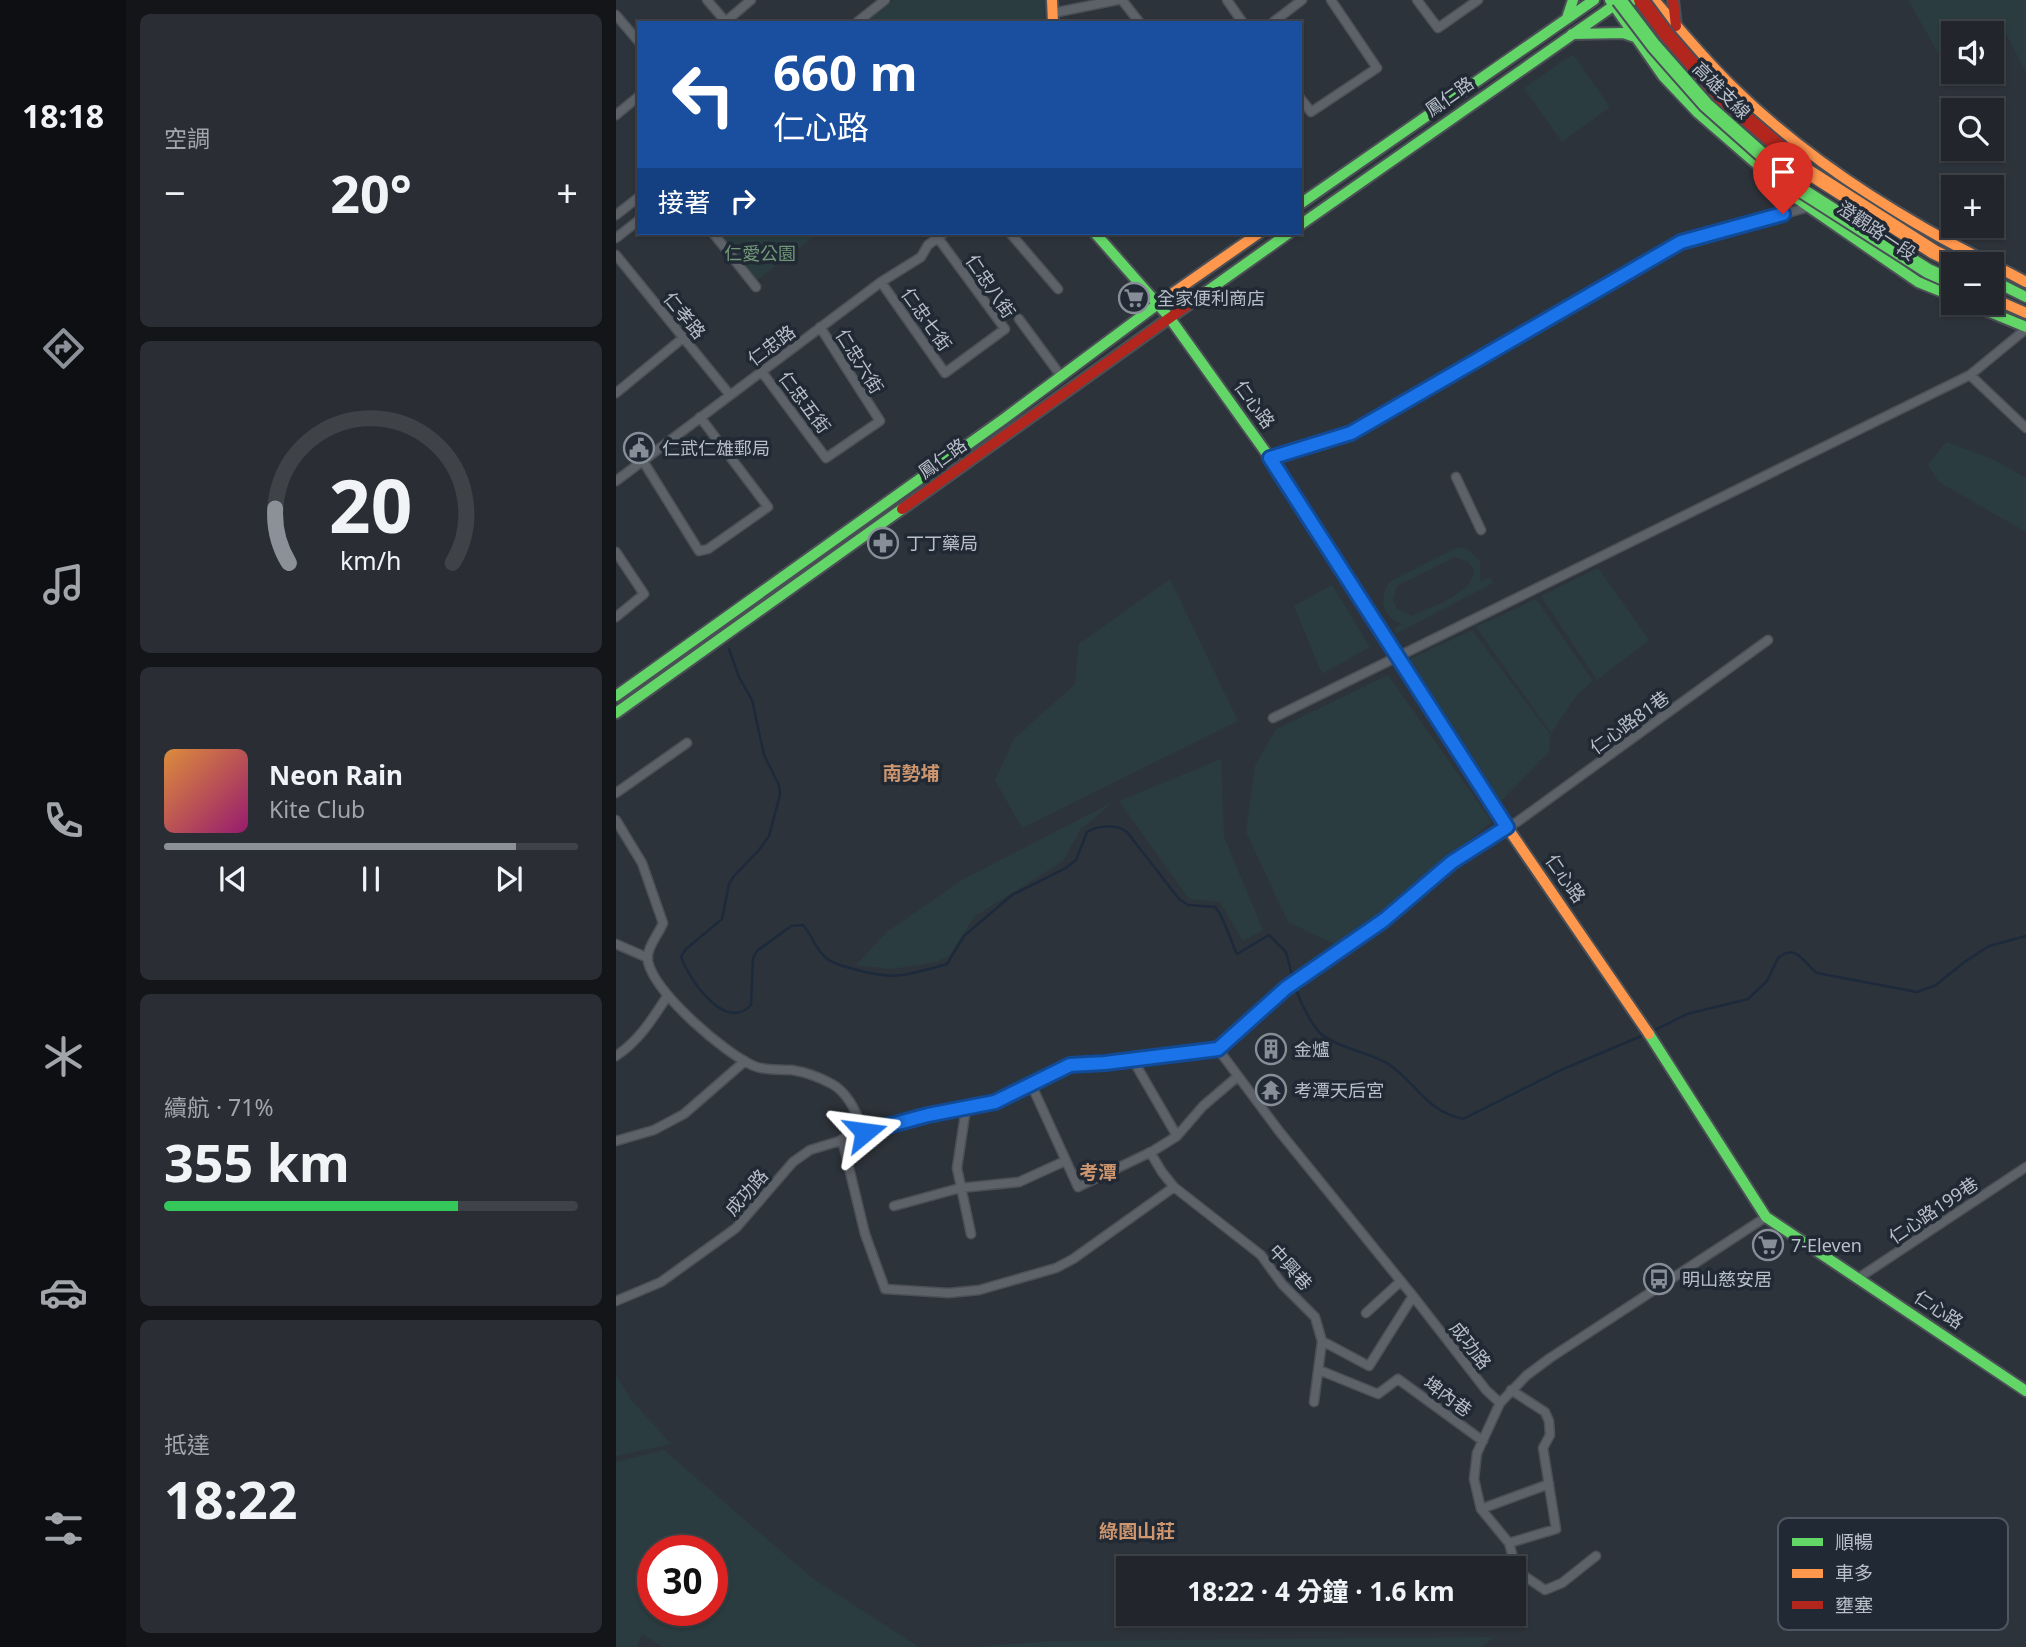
<!DOCTYPE html>
<html lang="zh-TW">
<meta charset="utf-8">
<style>
body{margin:0;font-family:"Noto Sans","Noto Sans TC",sans-serif;background:#2a2e34;color:#f1f3f6;height:100vh;display:flex;flex-direction:column;font-size:26px;white-space:nowrap}
*{box-sizing:border-box;margin:0}
p{font-size:23px;color:#a2a5a9}
.icon{flex:none;width:38px;height:38px;fill:none;stroke:currentColor;stroke-width:2;stroke-linecap:round;stroke-linejoin:round}
.map{position:relative;flex:1;overflow:hidden}
.drawer{display:flex;flex-direction:column;gap:14px;padding:14px;background:#131518;width:490px}
.drawer>*{flex:none}
.hud{position:absolute;left:21px;top:21px;width:665px;height:214px;border-radius:0px;box-shadow:0 2px 5px #0004,0 0 0 2px #3f4348;background:#1a4fa0;color:#fff;overflow:hidden}
.controls{position:absolute;left:1325px;top:21px;display:grid;gap:14px}
.controls a{display:grid;place-items:center;width:63px;height:63px;border-radius:0px;background:#22262c;box-shadow:0 2px 5px #0004,0 0 0 2px #3f4348;font-size:35px}
.speed{position:absolute;left:21px;top:1535px;display:flex;gap:14px;font-size:35px;font-weight:700;text-align:center}
.speed>*{display:grid;place-content:center;width:91px;height:91px;border-radius:50%;background:#22262c;box-shadow:0 2px 5px #0004,0 0 0 2px #3f4348;line-height:1}
.speed .limit{border:10px solid #d22;background:#fff;color:#111}
.pin{position:absolute;display:grid;place-items:center;width:60px;height:60px;color:#fff;margin:-72px -30px;border-radius:50% 50% 50% 0;rotate:-45deg;box-shadow:0 0 7px #0007}
.pin .icon{rotate:45deg}
.me{position:absolute;width:77px;margin:-38px;rotate:74deg;stroke-linejoin:round;filter:drop-shadow(0 0 5px #0008)}
.turn{display:flex;align-items:center;gap:24px;height:147px;padding:0 21px;font-size:32px}
.turn .icon{width:91px;height:91px;stroke-width:2.5}
.turn b{display:block;font-size:49px;line-height:60px}
.then{display:flex;align-items:center;height:66px;padding:0 21px;background:#0003;gap:14px;font-size:26px}
.big{font-size:52px;font-weight:700;line-height:1.1}
.drawer .tile{flex:1;display:flex;flex-direction:column;justify-content:center;gap:10px;min-width:0;padding:0 24px;border-radius:10px;background:#2a2e34}
.drawer .dial{align-items:center;gap:0}
.dial svg{height:182px;overflow:visible;fill:none;stroke:#3f4348;stroke-width:7;stroke-linecap:round;text-anchor:middle}
.dial text{fill:#f1f3f6;stroke:none}
.song{display:flex;align-items:center;gap:21px}
.cover{width:84px;height:84px;border-radius:10px;background:linear-gradient(135deg,hsl(30 70% 55%),hsl(320 70% 35%))}
.played{height:7px;border-radius:4px;background:linear-gradient(90deg,#8c9099 85%,#3f4348 85%)}
.keys{display:flex;justify-content:space-around;direction:ltr}
.heat{display:flex;justify-content:space-between;align-items:center;font-size:38px;direction:ltr}
.charge{height:10px;border-radius:5px;background:linear-gradient(90deg,#34c759 71%,#3f4348 0)}
.trip{position:absolute;left:500px;top:1556px;width:410px;height:70px;border-radius:0px;background:#22262c;box-shadow:0 2px 5px #0004,0 0 0 2px #3f4348;font-weight:700;line-height:70px;text-align:center}
main{display:flex;flex:1;min-height:0}
.menu{display:flex;flex-direction:column;width:126px;justify-content:space-around;align-items:center;background:#0e0f12;color:#a2a5a9}
.menu .icon{width:49px;height:49px}
.menu .active{color:#8c9099}
.menu b{font-size:32px;color:#f1f3f6}
.map>svg:first-child{display:block}
</style>
<main>
<nav class="menu">
<b>18:18</b>
<svg class="icon active" aria-label="directions" viewBox="0 0 24 24"><path d="M12 3l9 9-9 9-9-9zM9 14v-3h6M13 9l2 2-2 2"/></svg>
<svg class="icon" aria-label="music" viewBox="0 0 24 24"><path d="M9 18V5l10-2v13"/><circle cx="6" cy="18" r="3"/><circle cx="16" cy="16" r="3"/></svg>
<svg class="icon" aria-label="phone" viewBox="0 0 24 24"><path d="M5 4h4l2 5-3 2q2 4 5 5l2-3 5 2v4C11 20 4 13 5 4z"/></svg>
<svg class="icon" aria-label="climate" viewBox="0 0 24 24"><path d="M12 3v18M4 7l16 10M4 17L20 7"/></svg>
<svg class="icon" aria-label="car" viewBox="0 0 24 24"><path d="M5 17H2v-5l4-1 3-4h7l3 4 3 1v5h-3M9 17h6M6 11h13"/><circle cx="7" cy="17" r="2"/><circle cx="17" cy="17" r="2"/></svg>
<svg class="icon" aria-label="filters" viewBox="0 0 24 24"><path d="M4 7h16M4 17h16"/><circle cx="9" cy="7" r="2"/><circle cx="15" cy="17" r="2"/></svg>
</nav>
<section class="drawer">
<div class="tile"><p>空調</p>
<div class="heat"><a>−</a><b class="big">20°</b><a>+</a></div>
</div>
<div class="tile dial"><svg viewBox="0 0 100 80">
<path d="M14 69A42 42 0 1 1 86 69"/>
<path d="M14 69A42 42 0 0 1 8 45" stroke="#8c9099"/>
<text x="50" y="56" font-size="32" font-weight="700">20</text>
<text x="50" y="72" font-size="11">km/h</text>
</svg></div>
<div class="tile">
<div class="song"><i class="cover"></i><div><b>Neon Rain</b><p>Kite Club</p></div></div>
<div class="played"></div>
<div class="keys"><svg class="icon" aria-label="previous" viewBox="0 0 24 24"><path d="M18 5L8 12l10 7zM5 5v14"/></svg><svg class="icon" aria-label="pause" viewBox="0 0 24 24"><path d="M8 5v14M16 5v14"/></svg><svg class="icon" aria-label="next" viewBox="0 0 24 24"><path d="M6 5l10 7-10 7zM19 5v14"/></svg></div>
</div>
<div class="tile"><p>續航 · 71%</p><b class="big">355 km</b><div class="charge"></div></div>
<div class="tile"><p>抵達</p><b class="big">18:22</b></div>
</section>
<div class="map">
<svg width="1410" height="1647" viewBox="0 0 1410 1647">
<rect width="100%" height="100%" fill="#2d333a"/>
<path fill="#2a3c3f" fill-rule="evenodd" d="M278,0h151l-1,23h-39l-23,-3 -3,3h-114z
M1292,0h118v73l-27,-53 -20,13h-26v17l-12,8z
M957,54l37,53 -48,35 -38,-54z
M104,233h99l-62,47z
M1330,442l47,17 33,19v54l-87,-50 -11,-17z
M842,547l9,2 13,12v21l10,-5 3,6 -97,51 -2,-5 8,-5c-20,-7 -23,-24 -13,-42zM839,557l13,5 6,8c-1,24 -42,36 -62,46l-15,-7 -4,-9 4,-14z
M982,568l51,72 -52,40 -56,-84z
M554,579l68,142 -216,107 -27,-48 19,-41 61,-55 4,-40z
M716,585l38,62 -48,27 -28,-68z
M920,599l57,82 -17,15 -25,37 -75,-106z
M856,630l78,104 -1,18 -48,49 -91,-142z
M772,675l104,147 -114,91 -44,31 -46,-22 -42,-90 9,-66 21,-37z
M605,759l3,78 39,93 -20,11 -23,-39 -31,-3 -70,-98z
M497,802l-33,28 -17,31 -88,55 -26,40 -13,6 -44,7 -36,-4 31,-33 75,-52z
M0,1375l16,26 39,43 -55,12z
M48,1450l148,128 107,69h-256l-21,-13 -5,13h-21v-185zM37,1550h59v60h-59z
M878,1637l-12,10h-509l79,-6z"/>
<g fill="none" stroke-linecap="round" stroke-linejoin="round">
<path stroke="#1d2a3c" stroke-width="2.5" d="M113,649l10,28 13,23 12,55 15,30 1,10 -11,41 -10,14 -25,26 -5,8 -7,35 -36,30 -5,8c8,22 44,76 70,48l2,-47 4,-7 34,-25 12,-1c9,10 12,23 22,32 6,6 17,9 25,11 44,13 55,8 97,-4l17,-28 48,-41 54,-27 10,-8 11,-28c12,-7 29,-8 40,0l52,67 9,6 27,2c9,9 15,34 22,47l32,-19 17,17 7,27
M679,985c3,13 16,39 25,48 21,17 48,18 70,32 27,19 36,46 73,54l98,-49 83,-35
M1037,1031l34,-17 61,-15 19,-18 11,-23c18,-15 25,4 39,15l100,19 19,-7 27,-22 26,-17 37,-10"/>
<g stroke="#4b4f56" stroke-width="11">
<path id="street" d="M91,0l19,22
M506,0l18,23
M611,0l16,23
M801,0l21,28 40,-28
M437,13l64,-13
M0,15l23,27
M108,23l27,-23
M240,23l29,-23
M656,23l30,-23
M684,98l11,14 66,-44 -46,-68
M0,115l23,-19
M0,215l23,-18
M97,233l43,54
M394,233l48,56
M0,238l23,-18
M0,255l114,140
M265,282l64,91 60,-44 -67,-91
M403,319l42,57
M146,372l64,86 54,-37 -60,-94
M1354,375l56,53
M0,393l67,-55
M654,458l81,-25 330,-191 128,-35
M27,461l56,90 9,-2 60,-42 -68,-90
M840,477l25,53
M0,481l265,-199 40,-25 7,-12 16,-12
M0,552l28,42 -28,23
M657,718l697,-343 56,-46
M0,793l71,-50
M0,820l26,43 21,60c-4,11 -18,26 -15,39 8,32 76,91 106,104 11,5 26,3 38,4 12,2 29,8 40,14 18,10 25,32 33,49
M0,944l32,14
M602,1049l61,82 134,165 73,94 14,13
M0,1056c23,-15 37,-38 52,-61
M517,1060l44,76
M415,1084l47,103 75,-36 24,-15 26,-30 34,-29
M350,1108l-9,60 14,66
M226,1139l23,95 20,55 64,4 30,-3 77,-22 17,-9 101,-72
M0,1141l38,-11 30,-16 61,-53
M534,1152l12,20 12,15 87,68 21,29 33,33 7,24 -8,61
M278,1206l66,-18 59,-6 46,-21
M1241,1279l169,-112
M0,1301l45,-19 75,-54 57,-66 17,-12 118,-36 67,-11 75,-38 35,-1 113,-15 68,-61 98,-68 68,-58 55,-35 10,-5 251,-182
M750,1313l35,-32
M706,1341l47,25 44,-70
M703,1370l59,24 20,-15 85,62
M865,1509l68,-25
M893,1543l47,-14 -13,-81 7,-13 -1,-14 -4,-9 -34,-22
M980,1556l-34,27 -17,7 -25,-17 -6,-12 -5,-18 -28,-34 -7,-30 3,-26 23,-50 27,-28 23,-17 216,-141"/>
</g>
<g stroke="#4b4f56" stroke-width="14">
<path id="fast" d="M994,0l53,76 35,37 98,85 122,84 35,14
M1014,0l78,92
M951,18l6,-18
M956,34l51,-1 15,5
M684,204l294,-204
M684,225l319,-223
M479,233l74,84 101,141 49,76
M1376,280l34,17
M590,292l83,-59
M1352,303l58,24
M0,696l389,-278 165,-123
M0,713l286,-204
M1033,1034l117,183 260,174"/>
</g>
<g stroke="#4b4f56" stroke-width="14">
<path id="slow" d="M436,0l1,23
M1038,0c26,29 51,60 79,87 74,73 165,130 258,177
M1376,264l34,18
M554,295l89,-62
M1376,298l34,15
M703,534l188,293 142,207"/>
</g>
<g stroke="#4b4f56" stroke-width="14">
<path id="jam" d="M1057,0l3,26
M286,509l304,-217"/>
</g>
<use href="#street" stroke="#5d6168" stroke-width="8"/>
<use href="#fast" stroke="#63d668" stroke-width="10"/>
<use href="#slow" stroke="#ff974d" stroke-width="10"/>
<use href="#jam" stroke="#b3261e" stroke-width="10"/>
<g stroke="#494f55" stroke-width="18" stroke-linecap="butt">
<path id="fast-bridge" d="M1003,0l35,46 52,59 98,87 124,79 25,11"/>
</g>
<g stroke="#494f55" stroke-width="18" stroke-linecap="butt">
<path id="slow-bridge" d="M1173,155l21,18 124,79 25,12"/>
</g>
<g stroke="#494f55" stroke-width="18" stroke-linecap="butt">
<path id="jam-bridge" d="M1025,0l26,35 54,62 68,58"/>
</g>
<use href="#fast-bridge" stroke="#63d668" stroke-width="14"/>
<use href="#slow-bridge" stroke="#ff974d" stroke-width="14"/>
<use href="#jam-bridge" stroke="#b3261e" stroke-width="14"/>
</g>
<g fill="none" stroke-linecap="round" stroke-linejoin="round">
<g stroke="#114b97" stroke-width="18">
<path id="route" d="M249,1132l63,-17 67,-13 75,-37 35,-2 113,-14 68,-61 98,-68 68,-58 55,-35 -237,-369 81,-25 330,-191 102,-28"/>
</g>
<use href="#route" stroke="#1a73e8" stroke-width="12"/>
</g>
<defs>
<g id="supermarket-ring" transform="scale(1.575)"><circle r="9.5" fill="#202934" stroke="#878e97" stroke-width="1.5"/><path d="M-6-5.5h2.5l.6 2H6L4.5 2H-2.5L-4.4-4H-6ZM-1.5 3.2a1.3 1.3 0 1 0 .1 0ZM3 3.2a1.3 1.3 0 1 0 .1 0Z" fill="#878e97"/></g>
<g id="civic-ring" transform="scale(1.575)"><circle r="9.5" fill="#202934" stroke="#878e97" stroke-width="1.5"/><path d="M-.6-6.5H3V-4.5H.6V-3L4-1V1h2V6H-6V1h2V-1L-.6-3ZM-1.2 2.5V6h2.4V2.5Z" fill="#878e97"/></g>
<g id="pharmacy-ring" transform="scale(1.575)"><circle r="9.5" fill="#202934" stroke="#878e97" stroke-width="1.5"/><path d="M-2-6h4v4h4v4h-4v4h-4v-4h-4v-4h4Z" fill="#878e97"/></g>
<g id="building-ring" transform="scale(1.575)"><circle r="9.5" fill="#202934" stroke="#878e97" stroke-width="1.5"/><path d="M-4-6H4V6H1V3H-1V6H-4ZM-2.5-4.3h1.7v1.8h-1.7ZM.8-4.3h1.7v1.8H.8ZM-2.5-1h1.7V.8h-1.7ZM.8-1h1.7V.8H.8Z" fill="#878e97"/></g>
<g id="temple-ring" transform="scale(1.575)"><circle r="9.5" fill="#202934" stroke="#878e97" stroke-width="1.5"/><path d="M0-6L5-2H3V0L6.5 2.5H4V6H1.5V3h-3V6H-4V2.5H-6.5L-3 0V-2H-5Z" fill="#878e97"/></g>
<g id="bus-ring" transform="scale(1.575)"><circle r="9.5" fill="#202934" stroke="#878e97" stroke-width="1.5"/><path d="M-5-6H5V4H4V6H2V4H-2V6H-4V4H-5ZM-3.5-4V0h7V-4ZM-3.5 1.2v1.5H-2V1.2ZM2 1.2v1.5H3.5V1.2Z" fill="#878e97"/></g>
</defs>
<g fill-rule="evenodd">
<use href="#supermarket-ring" x="518" y="298"/>
<use href="#civic-ring" x="23" y="448"/>
<use href="#pharmacy-ring" x="267" y="543"/>
<use href="#building-ring" x="655" y="1049"/>
<use href="#temple-ring" x="655" y="1090"/>
<use href="#supermarket-ring" x="1152" y="1245"/>
<use href="#bus-ring" x="1043" y="1279"/>
</g>
<g text-anchor="middle" dominant-baseline="central" stroke-width="7" stroke-linejoin="round" paint-order="stroke">
<g font-size="18" fill="#b8bfc9" stroke="#202934">
<text transform="translate(1106 90) rotate(45)">高雄支線</text>
<text transform="translate(833 96) rotate(-35)">鳳仁路</text>
<text transform="translate(1261 230) rotate(34)">澄觀路一段</text>
<text transform="translate(375 286) rotate(56)">仁忠八街</text>
<text transform="translate(69 315) rotate(51)">仁孝路</text>
<text transform="translate(311 319) rotate(55)">仁忠七街</text>
<text transform="translate(155 345) rotate(-37)">仁忠路</text>
<text transform="translate(244 361) rotate(58)">仁忠六街</text>
<text transform="translate(189 402) rotate(53)">仁忠五街</text>
<text transform="translate(639 404) rotate(54)">仁心路</text>
<text transform="translate(326 458) rotate(-36)">鳳仁路</text>
<text transform="translate(1013 722) rotate(-36)">仁心路81巷</text>
<text transform="translate(950 878) rotate(55)">仁心路</text>
<text transform="translate(130 1192) rotate(-49)">成功路</text>
<text transform="translate(1317 1210) rotate(-34)">仁心路199巷</text>
<text transform="translate(675 1267) rotate(48)">中興巷</text>
<text transform="translate(1323 1309) rotate(33)">仁心路</text>
<text transform="translate(855 1345) rotate(52)">成功路</text>
<text transform="translate(832 1396) rotate(36)">埤內巷</text>
</g>
<g font-size="18" fill="#719879" stroke="#202934">
<text x="144" y="253">仁愛公園</text>
</g>
<g font-size="18" fill="#b8bfc9" stroke="#202934" text-anchor="start">
<text x="541" y="298">全家便利商店</text>
<text x="46" y="448">仁武仁雄郵局</text>
<text x="290" y="543">丁丁藥局</text>
<text x="678" y="1049">金爐</text>
<text x="678" y="1090">考潭天后宮</text>
<text x="1175" y="1245">7-Eleven</text>
<text x="1066" y="1279">明山慈安居</text>
</g>
<g font-size="19" font-weight="bold" fill="#cd966f" stroke="#202934">
<text x="295" y="773">南勢埔</text>
<text x="482" y="1172">考潭</text>
<text x="521" y="1531">綠園山莊</text>
</g>
</g>
<rect x="1162" y="1518" width="230" height="112" rx="10" fill="#202934" stroke="#4e5661" stroke-width="2"/>
<rect x="1176" y="1538" width="31" height="8" fill="#63d668"/>
<rect x="1176" y="1569" width="31" height="9" fill="#ff974d"/>
<rect x="1176" y="1601" width="31" height="8" fill="#b3261e"/>
<g font-size="19" fill="#b8bfc9">
<text x="1219" y="1549">順暢</text>
<text x="1219" y="1580">車多</text>
<text x="1219" y="1612">壅塞</text>
</g>
</svg>
<div class="controls">
<a><svg class="icon" aria-label="sound" viewBox="0 0 24 24"><path d="M4 9h4l5-4v14l-5-4H4zM17 9q2 3 0 6"/></svg></a>
<a><svg class="icon" aria-label="search" viewBox="0 0 24 24"><circle cx="10" cy="10" r="6"/><path d="M15 15l6 6"/></svg></a>
<a>+</a>
<a>−</a>
</div>
<div class="speed"><div class="limit">30</div></div>
<div class="pin" style="left:1167px;top:214px;background:#d93025"><svg class="icon" aria-label="arrive" viewBox="0 0 24 24"><path d="M6 21V4h12l-3 4 3 4H6"/></svg></div>
<svg class="me" style="left:249px;top:1132px" viewBox="-20 -20 40 40"><path d="M0-17L14 15 0 8-14 15z" fill="#1a73e8" stroke="#fff" stroke-width="4"/></svg>
<div class="trip">18:22 · 4 分鐘 · 1.6 km</div>
<div class="hud">
<div class="turn"><svg class="icon" aria-label="left" viewBox="0 0 24 24"><path d="M17 20v-9H6M10 6l-5 5 5 5"/></svg><div><b>660 m</b>仁心路</div></div>
<div class="then">接著<svg class="icon" aria-label="right" viewBox="0 0 24 24"><path d="M7 20v-9h11M14 6l5 5-5 5"/></svg></div>
</div>
</div>
</main>
